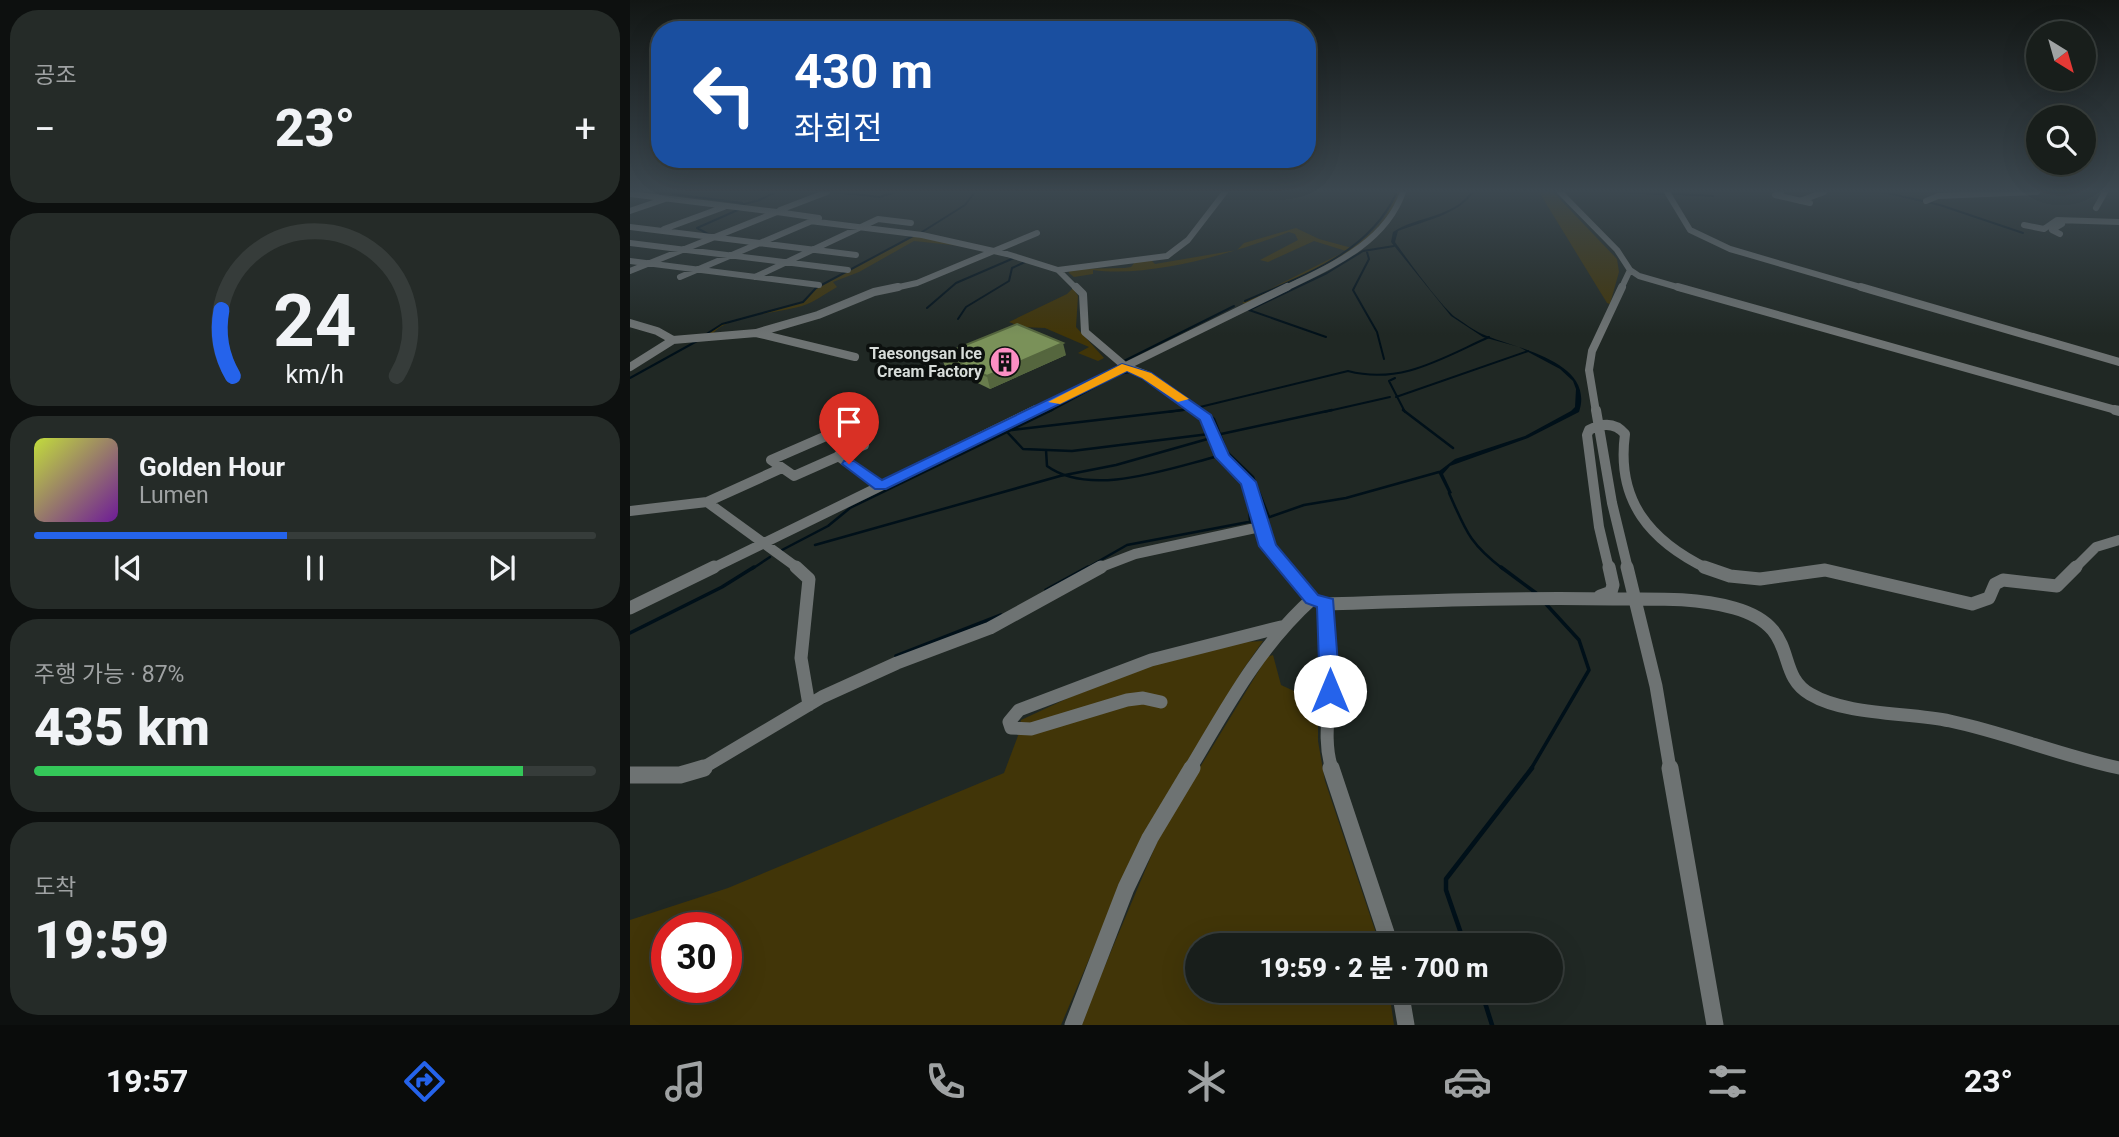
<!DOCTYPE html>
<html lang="ko">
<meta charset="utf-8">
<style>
body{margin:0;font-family:Roboto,"Noto Sans KR",sans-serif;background:#252b28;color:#f1f3f6;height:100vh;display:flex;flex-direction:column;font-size:26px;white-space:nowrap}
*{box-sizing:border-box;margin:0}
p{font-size:23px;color:#9fa2a3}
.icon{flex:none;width:38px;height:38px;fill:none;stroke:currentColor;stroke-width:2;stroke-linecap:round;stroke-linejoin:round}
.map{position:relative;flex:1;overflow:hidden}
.drawer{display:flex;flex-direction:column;gap:10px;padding:10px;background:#0d100f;width:630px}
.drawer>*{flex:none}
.banner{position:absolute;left:21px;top:21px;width:665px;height:147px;border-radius:28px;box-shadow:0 7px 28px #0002,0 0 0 2px #363c3a;background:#1a4fa0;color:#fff;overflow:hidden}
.needle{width:46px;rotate:143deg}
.fabs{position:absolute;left:1396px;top:21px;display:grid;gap:14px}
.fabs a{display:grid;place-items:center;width:70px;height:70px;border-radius:50%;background:#181e1b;box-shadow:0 7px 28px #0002,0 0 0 2px #363c3a;font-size:35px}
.speed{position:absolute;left:21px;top:912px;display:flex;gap:14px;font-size:35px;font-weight:700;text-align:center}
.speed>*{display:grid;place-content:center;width:91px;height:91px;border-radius:50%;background:#181e1b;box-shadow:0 7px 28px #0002,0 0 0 2px #363c3a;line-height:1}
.speed .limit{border:10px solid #d22;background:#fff;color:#111}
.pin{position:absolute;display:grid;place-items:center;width:60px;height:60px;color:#fff;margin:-72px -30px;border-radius:50% 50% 50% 0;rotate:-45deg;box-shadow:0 0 7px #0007}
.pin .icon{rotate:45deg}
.me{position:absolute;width:77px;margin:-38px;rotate:0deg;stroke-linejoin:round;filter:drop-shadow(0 0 5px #0008)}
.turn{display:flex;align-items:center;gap:24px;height:147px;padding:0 28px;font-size:32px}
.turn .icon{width:91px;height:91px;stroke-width:2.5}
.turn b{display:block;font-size:49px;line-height:60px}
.big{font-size:52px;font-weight:800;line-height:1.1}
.drawer .card{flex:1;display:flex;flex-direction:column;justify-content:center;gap:10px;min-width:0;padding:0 24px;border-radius:28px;background:#252b28}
.drawer .dial{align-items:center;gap:0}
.dial svg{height:182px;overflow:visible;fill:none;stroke:#363c3a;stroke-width:7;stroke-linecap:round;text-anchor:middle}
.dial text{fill:#f1f3f6;stroke:none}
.song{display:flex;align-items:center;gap:21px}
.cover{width:84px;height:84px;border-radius:10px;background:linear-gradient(135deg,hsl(70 70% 55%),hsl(280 70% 35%))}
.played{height:7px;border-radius:4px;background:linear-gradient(90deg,#2563eb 45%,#363c3a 45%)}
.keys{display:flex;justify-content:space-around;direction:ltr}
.heat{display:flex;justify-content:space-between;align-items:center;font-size:38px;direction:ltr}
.charge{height:10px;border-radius:5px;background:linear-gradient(90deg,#34c759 87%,#363c3a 0)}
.trip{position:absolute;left:555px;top:933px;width:378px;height:70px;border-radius:35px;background:#181e1b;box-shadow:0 7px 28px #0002,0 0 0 2px #363c3a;font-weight:800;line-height:70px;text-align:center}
.menu{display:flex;height:112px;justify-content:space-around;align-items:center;background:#0a0c0b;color:#9fa2a3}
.menu .icon{width:49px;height:49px}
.menu .selected{color:#2563eb}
.menu b{font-size:32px;color:#f1f3f6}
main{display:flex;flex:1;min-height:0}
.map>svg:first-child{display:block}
</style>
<main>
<section class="drawer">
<div class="card"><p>공조</p>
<div class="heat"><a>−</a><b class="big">23°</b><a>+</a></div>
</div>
<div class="card dial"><svg viewBox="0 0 100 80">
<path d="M14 69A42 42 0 1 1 86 69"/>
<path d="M14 69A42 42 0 0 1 9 40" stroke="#2563eb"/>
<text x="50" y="56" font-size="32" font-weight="700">24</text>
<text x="50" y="72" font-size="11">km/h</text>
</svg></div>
<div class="card">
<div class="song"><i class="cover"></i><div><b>Golden Hour</b><p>Lumen</p></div></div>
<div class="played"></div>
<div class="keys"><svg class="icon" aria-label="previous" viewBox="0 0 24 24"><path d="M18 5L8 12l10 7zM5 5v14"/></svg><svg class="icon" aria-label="pause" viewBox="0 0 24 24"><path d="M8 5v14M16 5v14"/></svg><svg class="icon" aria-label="next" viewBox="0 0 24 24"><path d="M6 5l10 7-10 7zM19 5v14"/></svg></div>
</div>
<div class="card"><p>주행 가능 · 87%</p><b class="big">435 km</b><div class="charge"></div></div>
<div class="card"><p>도착</p><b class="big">19:59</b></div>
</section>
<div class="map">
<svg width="1489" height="1025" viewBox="0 0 1489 1025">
<rect width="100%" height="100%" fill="#202824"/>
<path fill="#413508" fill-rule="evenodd" d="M763,192h8c-28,62 -96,84 -155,112l-4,-1 104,-52 -32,-10 -46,21 -8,-2 38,-20 -3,-6 -6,-2c-55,21 -138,46 -196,38v4l-19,3 -5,-4 1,-4 55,-1 6,-1 4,-5 16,-2 4,4 82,-14 7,-7 52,-15 23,11 33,9c20,-14 37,-30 44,-54z
M909,192h14l64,67 2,13 -9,32 -3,-1z
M286,235l45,11 -47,-5 -55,31 -26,10 4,5c-11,6 -22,15 -35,19 -22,7 -77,9 -90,29l-6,-1 16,-10 82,-22 15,-16z
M443,288l5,8 -2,31 28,31 -6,3 -20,-8 11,-6 -44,-19 -23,-1 -13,-5 58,-28z
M633,641l-21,30 -124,220 -57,134h-431v-105l98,-32 276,-115 15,-40 140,-35 -139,27 1,-5 103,-48 120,-30zM37,928h59v59h-59z
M643,655l8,30 37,17v39l7,40 55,164h-183v45l192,1 5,34h-314l83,-197 104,-171z"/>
<path fill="#001019" d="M841,192h3c-16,23 -51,29 -76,39l-3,11c12,17 45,63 60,75 8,5 18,13 27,17 31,14 114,27 97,78l-51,26 -78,28 -7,8 9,19 -3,1 -11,-22 17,-13 70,-23 46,-25 4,-4 1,-18 -3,-8 -13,-12 -41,-22 -36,-10 -32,-21 -60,-74 2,-10c24,-16 60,-14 78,-40z"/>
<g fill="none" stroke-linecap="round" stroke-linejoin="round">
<path stroke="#001019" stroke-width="2" d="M182,192h8
M204,192l46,5 15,-5
M992,192l43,2
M1253,192l57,13 83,28
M43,194l69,9
M1043,194l40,2
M129,200l17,-8
M110,205l20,-5
M292,232l43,-27 10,-13
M80,235l-13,-7 43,-19
M737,252l2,7 -16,31 24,42 7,27
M615,301c57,-25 123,-47 151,-107l-2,-2
M297,308l29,-25 58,-25
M328,319l8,-12 43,-26 3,-13 13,-6
M75,335l17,-11 81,-22 13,-14 97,-52
M696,337l-77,-27 78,-37 36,-22 31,-5
M494,361l110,-55
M0,378l67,-37
M765,378l-6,3 16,31
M766,397l132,-46
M570,407l148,-36c53,14 94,-13 141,-34
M570,407l5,5
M418,412l71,-38 11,-2
M538,412l21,-3
M694,412l66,-15"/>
<path stroke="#001019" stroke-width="2.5" d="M573,410l11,9 13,33 26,25 16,40
M773,410l50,38
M382,430l171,-20
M378,433l15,16 49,2 137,-17
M591,434l111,-24
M416,450l1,16c44,32 123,2 172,-10
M612,484l7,20 1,18
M819,493c17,38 20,50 54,76
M185,545l245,-69 56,-11 95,-27
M152,550l46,-24 22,-18 202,-98
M122,569l18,-12
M455,569l42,-24 137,-26 40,-14 42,-7 93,-26"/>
<path stroke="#001019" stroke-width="3.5" d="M871,567l35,26
M416,590l42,-23
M0,633l92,-46 32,-20
M266,656l105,-41
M901,769l58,-99 -10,-30 -34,-37"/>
<path stroke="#001019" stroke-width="4.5" d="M835,945l-19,-55v-11l86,-111
M851,990l11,35"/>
<path stroke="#6e7373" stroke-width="6" d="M930,192l57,58 13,20 9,6 45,13
M1037,192l23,38 40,19 137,40
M1151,192l-6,3 35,8
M0,194l147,18 -147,59
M1170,201l24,-9
M1296,201l12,-5 99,-4
M1466,208l9,-16
M150,210l47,-18
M0,211l35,-12
M180,221l112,14 85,19 51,16 19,19
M1394,225l20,4 13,-9 62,2
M0,227l226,28
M34,229l60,-22
M1430,234l-8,-4 10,-6
M0,243l218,27
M0,261l189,24
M428,270l109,-14 21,-16 37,-48
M50,277l139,-59 -42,-6
M125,277l123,-58 33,4
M260,289l27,-6 120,-50
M654,289c46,-23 101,-45 119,-97
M991,289l9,-19"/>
<path stroke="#6e7373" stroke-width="8" d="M446,287l7,7 2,38 41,35 21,8 50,37
M1048,287l441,124
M1231,287l258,75
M0,323l27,8 16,9 -43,27
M126,333l62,-18 56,-23 24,-5
M43,340l83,-7 99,24
M402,412l255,-125
M966,412l-7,-42 3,-19 30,-64"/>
<path stroke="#6e7373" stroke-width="10" d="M565,410l11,8 16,39 30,32 8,38 8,19 19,23
M966,410l16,93 16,66
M1485,410l4,1
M210,430l24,15 -70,31 -23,-16z
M208,456l43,30
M152,468l-75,34 92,67
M0,511l77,-9
M81,569l325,-159
M466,569l39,-15 125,-27
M979,569l-10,-42 -12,-92 2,-5c13,-7 26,-8 36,4 -9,67 25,107 83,135
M1444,569l22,-22 23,-7"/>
<path stroke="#6e7373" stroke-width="13" d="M166,567l13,12 -8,79 8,47
M655,567l27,32 14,5c95,-3 191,-7 287,-5 40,0 82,-2 121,9 68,19 39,65 76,86 37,22 98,18 140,27 57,12 112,35 169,47
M997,567l29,119 14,83
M1074,567l26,9 30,3 65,-9 147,34 17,-6 6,-14 8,-4 54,6 19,-19
M970,596l11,-4 2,-7 -4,-18
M696,604c3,28 5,55 4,83 -1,27 -7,55 2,82
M0,608l84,-41
M531,702l-18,-4 -16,2 -96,29 -20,-1 -2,-6 10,-12 132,-50 130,-33
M71,769l121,-72 75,-34 93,-35 111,-61
M560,769c37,-62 68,-121 122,-170"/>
<path stroke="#6e7373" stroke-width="17" d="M701,768l59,177
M1040,768l45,257
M0,775h50l24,-7
M770,990l6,35
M443,1025l53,-137 24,-50 42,-70"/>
</g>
<path fill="#697d4d" d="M311,355h125l-76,34 -45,-22z"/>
<path fill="#55663e" d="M433,343l3,12 -76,34 -3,-13z"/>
<path fill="#7a9159" stroke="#55663e" stroke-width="2" d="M387,324l46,19 -76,33 -46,-21z"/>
<linearGradient id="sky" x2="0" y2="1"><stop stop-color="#121614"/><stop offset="0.57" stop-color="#3c4850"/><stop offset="1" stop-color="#3c4850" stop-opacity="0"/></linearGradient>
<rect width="1489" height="335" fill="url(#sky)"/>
<path fill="#2563eb" stroke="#184099" stroke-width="2" d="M492,364l29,9 60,42 18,40 27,27 20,63 42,50 15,4 7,92 -3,5h-14l-3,-5 -3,-84 -11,-4 -47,-57 -18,-62 -26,-27 -15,-37 -58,-42 -15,-7 -241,118h-11l-33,-25 2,-3h10l28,19z"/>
<path fill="#f59e0b" d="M492,364l29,9 38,26 -11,3 -36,-24 -15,-7 -67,33 -12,-2z"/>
<defs>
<g id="building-disc" transform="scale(1.575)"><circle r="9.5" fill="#fc8fc3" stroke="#0c100e"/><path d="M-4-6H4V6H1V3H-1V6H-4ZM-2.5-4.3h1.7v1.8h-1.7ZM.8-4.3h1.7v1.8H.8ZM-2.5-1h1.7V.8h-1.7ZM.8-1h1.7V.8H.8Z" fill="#111"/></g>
</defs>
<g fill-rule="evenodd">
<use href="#building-disc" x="375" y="362"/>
</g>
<g text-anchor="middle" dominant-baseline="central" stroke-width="7" stroke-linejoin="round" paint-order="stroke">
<g font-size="16" font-weight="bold" fill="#d7dcd9" stroke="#0c100e" text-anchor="end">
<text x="352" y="353">Taesongsan Ice<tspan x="352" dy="18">Cream Factory</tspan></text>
</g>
</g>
</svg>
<div class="fabs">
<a><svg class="needle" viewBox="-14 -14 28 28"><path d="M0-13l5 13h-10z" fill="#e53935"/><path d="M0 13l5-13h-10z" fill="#9fa2a3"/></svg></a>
<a><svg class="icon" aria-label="search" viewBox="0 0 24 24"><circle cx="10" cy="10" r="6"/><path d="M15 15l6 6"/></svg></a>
</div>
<div class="speed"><div class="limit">30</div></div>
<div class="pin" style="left:219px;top:464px;background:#d93025"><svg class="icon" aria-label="arrive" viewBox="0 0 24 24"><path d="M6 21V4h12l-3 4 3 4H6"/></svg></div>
<svg class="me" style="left:700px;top:691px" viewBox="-20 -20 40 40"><circle r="19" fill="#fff"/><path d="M0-13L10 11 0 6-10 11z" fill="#2563eb"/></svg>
<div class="trip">19:59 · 2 분 · 700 m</div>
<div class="banner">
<div class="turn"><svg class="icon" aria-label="left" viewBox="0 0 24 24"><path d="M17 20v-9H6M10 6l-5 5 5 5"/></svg><div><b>430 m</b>좌회전</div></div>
</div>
</div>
</main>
<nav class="menu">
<b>19:57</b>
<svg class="icon selected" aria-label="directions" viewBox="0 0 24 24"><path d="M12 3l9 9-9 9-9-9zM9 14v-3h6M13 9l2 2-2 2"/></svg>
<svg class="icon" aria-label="music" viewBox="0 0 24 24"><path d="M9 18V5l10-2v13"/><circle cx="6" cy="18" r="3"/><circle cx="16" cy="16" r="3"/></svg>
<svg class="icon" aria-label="phone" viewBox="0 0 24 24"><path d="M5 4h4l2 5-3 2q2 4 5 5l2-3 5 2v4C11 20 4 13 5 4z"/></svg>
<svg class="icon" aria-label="climate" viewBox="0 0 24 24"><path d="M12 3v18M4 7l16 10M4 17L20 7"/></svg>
<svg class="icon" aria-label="car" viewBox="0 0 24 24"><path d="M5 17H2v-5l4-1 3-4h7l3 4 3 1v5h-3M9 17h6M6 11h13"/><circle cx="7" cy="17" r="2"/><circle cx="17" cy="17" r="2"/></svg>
<svg class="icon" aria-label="filters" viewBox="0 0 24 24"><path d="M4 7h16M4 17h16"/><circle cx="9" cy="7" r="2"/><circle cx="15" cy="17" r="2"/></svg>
<b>23°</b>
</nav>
